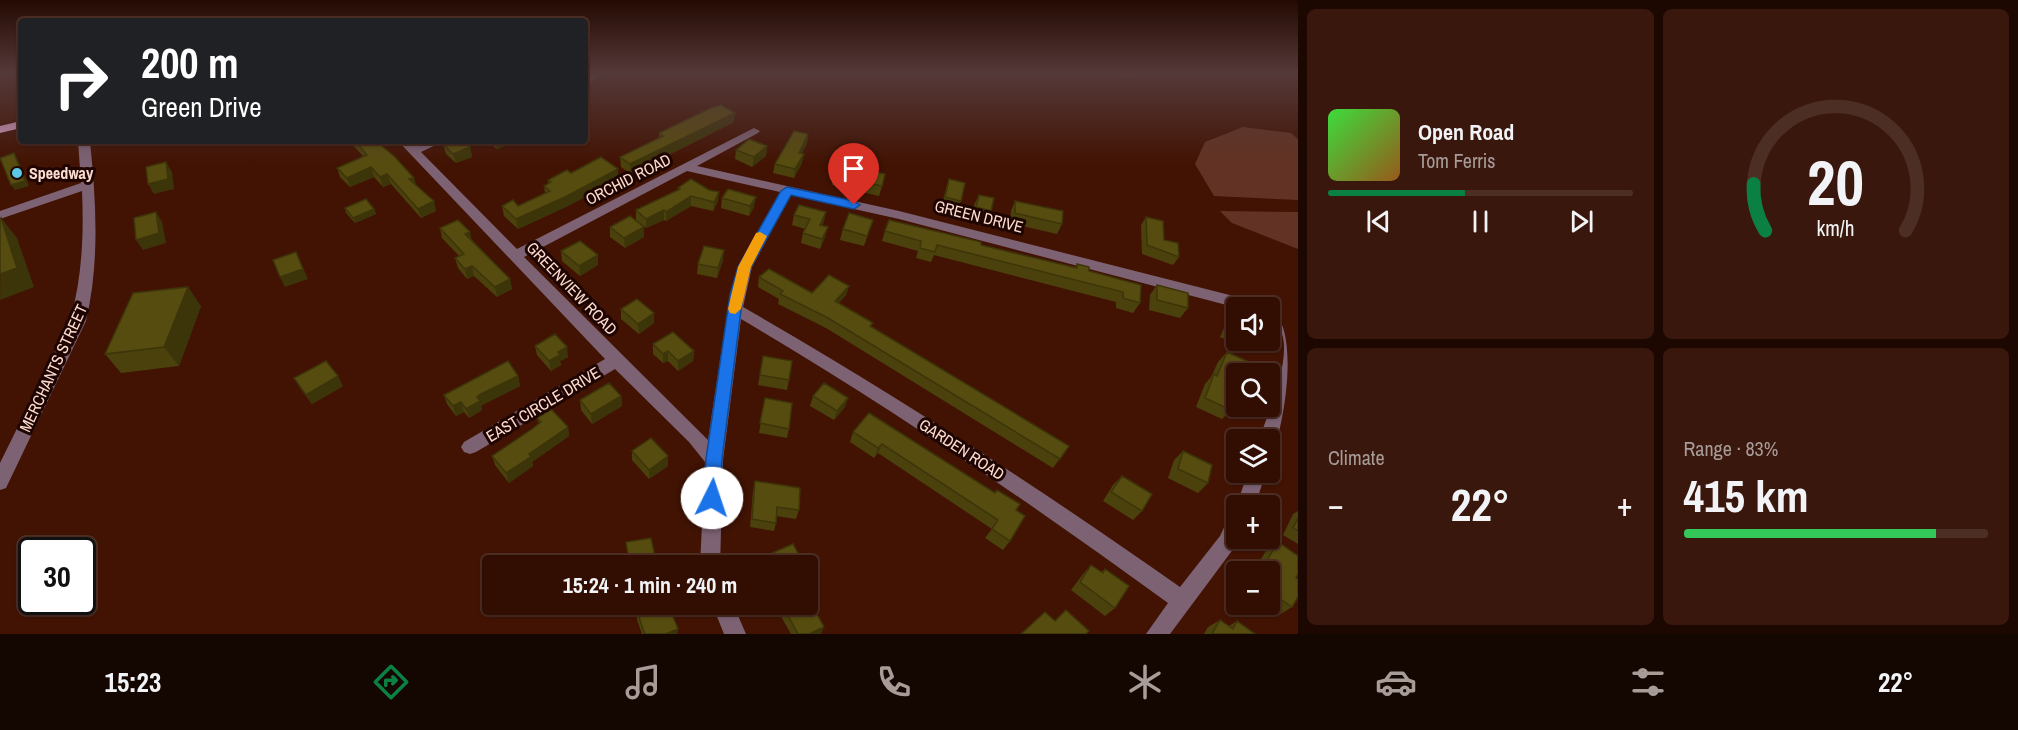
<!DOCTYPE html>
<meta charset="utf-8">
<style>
body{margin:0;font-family:"Archivo Narrow",sans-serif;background:#3a170c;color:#f1f3f6;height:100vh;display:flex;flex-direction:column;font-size:22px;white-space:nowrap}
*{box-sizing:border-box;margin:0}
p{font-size:20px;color:#a89c99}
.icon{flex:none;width:33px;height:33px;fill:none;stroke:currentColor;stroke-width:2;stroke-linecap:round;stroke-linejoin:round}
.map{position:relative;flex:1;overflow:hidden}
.details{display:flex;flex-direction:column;gap:9px;padding:9px;background:#1c0801;width:720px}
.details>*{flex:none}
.hud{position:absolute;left:18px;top:18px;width:570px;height:126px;border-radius:6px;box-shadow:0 2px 4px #0004,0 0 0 2px #4d2e24;background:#202124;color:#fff;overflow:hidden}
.controls{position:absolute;left:1226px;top:297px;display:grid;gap:12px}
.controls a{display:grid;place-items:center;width:54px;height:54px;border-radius:6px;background:#320e02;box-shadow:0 2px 4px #0004,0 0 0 2px #4d2e24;font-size:30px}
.speed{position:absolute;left:18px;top:537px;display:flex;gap:12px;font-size:30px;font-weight:700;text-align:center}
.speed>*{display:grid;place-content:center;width:78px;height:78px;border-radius:50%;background:#320e02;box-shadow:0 2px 4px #0004,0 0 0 2px #4d2e24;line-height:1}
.speed .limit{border:3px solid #111;border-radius:9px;background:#fff;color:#111}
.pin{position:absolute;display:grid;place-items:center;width:51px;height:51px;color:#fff;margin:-62px -26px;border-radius:50% 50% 50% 0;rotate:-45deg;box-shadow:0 0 6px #0007}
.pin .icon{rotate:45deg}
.me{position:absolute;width:66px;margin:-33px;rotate:4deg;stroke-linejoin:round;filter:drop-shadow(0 0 4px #0008)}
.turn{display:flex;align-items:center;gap:21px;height:126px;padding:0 24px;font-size:27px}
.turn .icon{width:78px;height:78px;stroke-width:2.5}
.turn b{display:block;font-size:42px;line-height:51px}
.big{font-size:45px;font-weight:700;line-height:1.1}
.details .widget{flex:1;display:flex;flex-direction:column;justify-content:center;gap:9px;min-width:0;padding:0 21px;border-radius:9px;background:#3a170c}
.details .dial{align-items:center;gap:0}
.dial svg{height:156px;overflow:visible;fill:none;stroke:#4d2e24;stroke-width:7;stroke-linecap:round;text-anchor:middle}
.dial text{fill:#f1f3f6;stroke:none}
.song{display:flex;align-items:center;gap:18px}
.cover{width:72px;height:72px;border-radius:9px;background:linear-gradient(135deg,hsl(120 70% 55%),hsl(30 70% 35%))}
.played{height:6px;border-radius:3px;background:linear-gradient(90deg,#0b8043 45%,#4d2e24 45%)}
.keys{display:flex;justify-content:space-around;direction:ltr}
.heat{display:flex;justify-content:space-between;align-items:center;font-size:33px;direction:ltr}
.charge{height:9px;border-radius:4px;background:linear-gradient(90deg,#34c759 83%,#4d2e24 0)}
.details .tiles{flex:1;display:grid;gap:9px;grid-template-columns:repeat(2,1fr)}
.trip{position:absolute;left:482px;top:555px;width:336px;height:60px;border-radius:6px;background:#320e02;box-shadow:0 2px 4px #0004,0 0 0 2px #4d2e24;font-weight:700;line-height:60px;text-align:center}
.tabs{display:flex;height:96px;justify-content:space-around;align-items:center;background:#140601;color:#a89c99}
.tabs .icon{width:42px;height:42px}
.tabs .on{color:#0b8043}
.tabs b{font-size:27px;color:#f1f3f6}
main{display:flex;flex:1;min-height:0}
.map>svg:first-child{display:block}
</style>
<main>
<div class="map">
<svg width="1298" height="634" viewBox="0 0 1298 634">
<rect width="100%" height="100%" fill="#421303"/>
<path fill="#623324" d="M1243,127l48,6 7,6v61l-84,-4 -19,-32 10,-22z
M1220,211l78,1v37l-66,-26z"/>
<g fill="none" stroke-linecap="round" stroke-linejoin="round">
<path fill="#7d6274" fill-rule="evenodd" d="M592,74h14l-21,10v-7z
M754,128l6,3 -2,2 -61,33 202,45 366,93 2,4h-29l-339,-89 -108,-24 -39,72 -9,40c150,86 295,180 437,280l40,-51 9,-19 7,-3v24h2l-4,10 -64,86h-24l22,-31c-139,-101 -279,-197 -427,-284l-18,141 -3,106h-20l5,-104 -16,-20 -74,-73 -139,83 -6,2 -6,-2 -3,-5 3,-5 141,-83 -207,-218h13l5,5 12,-5h16l-23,11 96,97zM687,171l93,21 -42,75 -8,28 -22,145 -184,-183z
M78,141h12c6,61 10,120 -4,180l-80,167 -6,2v-27l70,-142c12,-43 14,-85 12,-130l-82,28v-8l81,-28z
M1269,308c29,16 18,96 8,132l-3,5 -5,2v-7h-10c9,-27 32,-79 23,-106 -2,-5 -8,-10 -13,-13z
M1248,472h18l-11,34 -19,1z
M712,604h21l13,30h-22z"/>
<path fill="#d79fc5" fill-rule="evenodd" d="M21,121v7l-21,5v-7z"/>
</g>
<path fill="#4b410d" d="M1105,74h30l-2,5z
M734,122l-103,52 -10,-7 -1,-10 39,-19v-5z
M808,134l-1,9 -5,10v10l-8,15 -21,-5 2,-9z
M349,141h27l41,45 19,25 -15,7 -30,-34 -8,3 -9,-10 -24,10 -10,-10 -3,-9 27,-11z
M486,141h30l-19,8z
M443,144l27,3 2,10 -16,6 -10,-9z
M767,146l-1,10 -14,11 -17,-8 1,-9z
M618,169v10l-50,27 -50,23 -14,-13 -2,-10h16l27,-13 -1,-7 4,-2v-4l23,-7z
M834,175l48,11 -3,10 -47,-11z
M949,179l12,22 -4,10 -16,-4 5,-18z
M678,188l40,13 -5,10 -22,-5 -25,15 -2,-1 -18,8 -10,-8v-10l42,-20z
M979,195l12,16 -4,10 -15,-4 2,-12z
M722,198l32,9 -5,9 -28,-8z
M1015,201l47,23 -5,10 -47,-11 1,-12z
M345,208l29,1 2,5 -21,9 -9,-10z
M826,212l-4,13 3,12 -5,12 -19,-6 2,-10 2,-4 -13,-4 2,-10z
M1146,217l18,23 15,17 -6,8 -31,-11 -1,-29z
M873,220l-9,26 -24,-6 3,-11z
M610,227l34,10 -19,11 -15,-11z
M440,228l32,12 38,39 2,10 -15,8 -23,-21 -7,3 -9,-11 -3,-10 4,-2 -17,-18z
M885,231l96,14 94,22 2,-3 63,39 -7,10 -17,-5v-6l-182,-47 -3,7 -15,-4 2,-7 -36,-10z
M561,251l37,14 -18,11 -18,-15z
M723,260l-6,18 -20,-4 1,-10z
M759,277l53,16 37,-7 -3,9 -7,8 33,25 197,118 -16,22 -227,-140 -48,-24 1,-5 -21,-12z
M1157,285l31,23 -8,10 -31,-8 1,-15z
M1240,300l18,8h-22v32h19l-8,9 -27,-12 12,-27z
M201,306l-22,60 -58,7 -16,-19z
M621,309l33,14 -15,11 -18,-15z
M653,344l41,7 -1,10 -15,10 -10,-10 -5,2 -10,-9z
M535,346l33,11 -8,4 1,4 -10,6 -14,-16z
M1227,352l9,22 -5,36 -9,9 -26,-12 9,-23 6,-7 7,-15z
M763,356l26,24 -2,10 -29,-5z
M518,376l2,10 -36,18 -3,2 1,4 -13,8 -5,-6 -8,4 -9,-12 -3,-9z
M294,378l49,8 -31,18 -12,-16z
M621,396l1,10 -30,18 -11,-14 -1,-10z
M813,396l32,11 -11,13 -24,-14z
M765,398l24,31 -2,9 -28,-5z
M869,413l147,97 -6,31 -7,9 -18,-12 7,-9 -114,-76 -4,5 -24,-16 3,-10z
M537,418l31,9 1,9 -37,26 1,4 -24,17 -14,-18 -3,-9 40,-27 7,-5z
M632,451l36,15 -19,13 -17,-19z
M1183,451l25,32 -10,10 -30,-15 6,-18z
M1122,476l20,35 -9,9 -30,-19 10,-16z
M755,481l44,29 -3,9 -20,-3v7l-2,8 -24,-4 3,-36z
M1298,511v33l-15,-9 10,-21z
M1278,542l18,36 -4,29 -13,8 -15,-11h5v-32h-16l13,-21z
M1091,565l10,7 4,-3 10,39 -10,8 -34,-26 12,-16z
M774,604h33l14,30h-30z
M637,612l41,17 -1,5h-35l-5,-14z
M1220,620l9,6 8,-5 18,13h-51l4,-7z"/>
<path fill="#3d350a" d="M735,113l-1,9 -103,52 -1,-10z
M808,134l-1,9 -9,19 1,-9z
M495,141h21l-19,8z
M767,146l-1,10 -14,11 2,-10z
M470,147l2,10 -16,6 -3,-9z
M14,153l3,5 12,28 -14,4 -4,-5z
M804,154l-2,9 -8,15 1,-9z
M166,162l6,10 2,17 -20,5 -6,-10z
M371,167l3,10 -24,10 -3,-9z
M618,169v10l-50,27 -50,23 -2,-10z
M387,174l4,10 -8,3 -3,-10z
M414,178l3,9 -8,-8z
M719,192l-1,9 -5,10 1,-9z
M691,196v10l-25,15v-9z
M756,197l-2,10 -5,9 1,-10z
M434,201l2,10 -15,7 -3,-9z
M374,209l2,5 -21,9 -2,-5z
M664,210v10l-18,8v-9z
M156,212l6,10 4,21 -23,7 -7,-10z
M826,212l-2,10 -6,13 2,-10z
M1,218l16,20 17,49 -34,13z
M644,227v10l-19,11 -1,-10z
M828,227l-3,10 -5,12 2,-10z
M470,232l2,10 -7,-8z
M724,250l-1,10 -6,18 1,-10z
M296,252l12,27 -23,8 -5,-10z
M598,255v10l-18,11 -1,-10z
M472,266l2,10 -7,3 -2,-10z
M510,279l2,10 -15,8 -2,-10z
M849,286l-3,9 -14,16 3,-10z
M188,287l13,19 -22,60 -15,-19z
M654,313v10l-15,11 -1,-10z
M567,347l1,10 -8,4 1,4 -10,6 -2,-10 9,-9z
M668,351v10l-5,2v-9z
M694,351l-1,10 -15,10v-10z
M338,376l5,10 -31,18 -6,-9z
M518,376l2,10 -36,18 -3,2 1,4 -13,8 -3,-9 15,-15z
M621,396l1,10 -30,18 -1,-10z
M848,398l-3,9 -11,13 3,-9z
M461,402l3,10 -8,4 -3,-10z
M568,427l1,9 -37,26 1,4 -24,17 -3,-10 23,-19z
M882,444l-4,9 -4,5 4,-10z
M668,456v10l-19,13v-9z
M824,627l-3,7h-12z
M678,629l-1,5h-11z"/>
<path fill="#574c0f" stroke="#3d350a" stroke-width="1.5" d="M721,105l14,8 -105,51 -10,-7 43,-21 -4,-3 54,-26z
M794,131l14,3 -9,19 5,1 -9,15 -20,-5z
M749,139l18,7 -13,11 -18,-7z
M355,141h21l19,16 19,21 -5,1 25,22 -16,8 -31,-35 -7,3 -9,-10 -24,11 -10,-10 30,-13z
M452,141h11l7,6 -17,7 -10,-10z
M14,153l11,28 -14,4 -11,-27z
M601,157l17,12 -51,27 -51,23 -14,-13 11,-6 5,6 32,-15 -6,-5 7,-4 -3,-2 19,-10 4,3z
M166,162l2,17 -20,5 -2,-17z
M837,164l48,10 -3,12 -48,-11z
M691,179l18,11 10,2 -5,10 -23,-6 -25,16 -2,-2 -18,9 -10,-9 44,-21 -2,-1z
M949,179l16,4 -4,18 -16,-4z
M728,189l28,8 -6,9 -28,-8z
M979,195l15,3 -3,13 -15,-4z
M366,199l8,10 -21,9 -8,-10z
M1015,201l48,10 -1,13 -47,-11z
M799,205l27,7 -6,13 8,2 -6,12 -19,-6 7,-14 -16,-4z
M156,212l3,21 -23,7 -2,-22z
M849,213l24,7 -6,16 -24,-7z
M630,216l14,11 -20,11 -14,-11z
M1146,217l17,4 1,19 14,3 1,14 -32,-12z
M1,218l16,50 -17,6v-55z
M458,220l12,12 -5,2 45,45 -15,8 -23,-21 -7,3 -10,-11 9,-4 -24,-26z
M889,220l92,22v3l4,1 92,22v-4l12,3v4l52,14 -1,18 -17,-5v-6l-186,-47 -2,7 -15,-4 1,-7 -36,-10z
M580,241l18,14 -19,11 -18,-15z
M704,246l20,4 -6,18 -20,-4z
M296,252l7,17 -23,8 -7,-17z
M769,269l43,24 17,-18 20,11 -14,15 38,22 -3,3 199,120 -9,13 -232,-141 -48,-24 3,-3 -24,-14z
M1157,285l31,8v15l-31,-8z
M188,287l-24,60 -59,7 28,-61z
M637,299l17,14 -16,11 -17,-15z
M1240,300l18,8h-21z
M1236,310v20l-8,-3z
M673,332l21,19 -16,10 -10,-10 -5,3 -10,-10z
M555,334l12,13 -9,5 2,3 -11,6 -14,-15z
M1227,352l24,11 -4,11h-11v22l-5,14 -26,-12 9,-24 3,2z
M763,356l29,5 -3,19 -29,-5z
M326,361l12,15 -32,19 -12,-17z
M508,361l10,15 -37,18 -4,3 3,4 -14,8 -5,-7 -8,4 -9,-11z
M609,383l12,13 -30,18 -11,-14z
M824,383l24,15 -11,13 -24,-15z
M765,398l27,5 -3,26 -29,-6z
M551,409l17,18 -39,27 2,3 -25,16 -14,-17 40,-27 9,-7 -4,-4z
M869,413l126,80 2,-3 23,14 -4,6 9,6 -15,25 -18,-12 6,-9 -116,-76 -4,4 -25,-16z
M651,438l17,18 -19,14 -17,-19z
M1183,451l29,14 -4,18 -30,-14z
M1122,476l30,18 -10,17 -31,-19z
M755,481l45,7 -1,22 -22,-3 -1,16 -24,-4z
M1298,518v13l-5,-3z
M651,538l6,28h-27l-4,-24z
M1278,542l20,14v18l-2,4 2,1v18l-6,10 -23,-16v-19h-9z
M793,544l12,22h-46l-3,-6z
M1091,565l12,8 2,-4 24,17 -14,22 -35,-26z
M807,596l17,31 -15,7h-11l-16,-30h25z
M656,604h12l10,25 -12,5h-21l-8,-22z
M1066,610l23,21 -3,3h-65l24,-22 10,9z
M1220,620l13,9 4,-8 18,13h-43z"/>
<linearGradient id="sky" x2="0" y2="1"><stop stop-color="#240a02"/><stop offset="0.45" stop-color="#543939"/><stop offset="1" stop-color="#543939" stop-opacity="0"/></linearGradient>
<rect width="1298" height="163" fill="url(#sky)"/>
<path fill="#1a73e8" stroke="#114b97" stroke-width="1.5" d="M787,187l67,14 6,4 -6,4 -63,-14 -40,72 -8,28 -21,164 -2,39 -2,6 -6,2 -6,-2 -3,-6 3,-39 24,-164 8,-28 43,-76z"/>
<path fill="#f59e0b" d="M760,232l7,4 -16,31 -10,42 -6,5 -5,-1 -2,-4 10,-42 18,-34z"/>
<circle fill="#5ac8e6" stroke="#1e0501" stroke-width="2" cx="17" cy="173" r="6"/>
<g text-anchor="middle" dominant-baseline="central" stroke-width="6" stroke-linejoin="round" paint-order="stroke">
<g font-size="16" font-weight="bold" fill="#fddcd1" stroke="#1e0501" text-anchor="start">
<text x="29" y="173">Speedway</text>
</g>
<g font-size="16" fill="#fddcd1" stroke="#1e0501">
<text transform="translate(628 179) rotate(-27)">ORCHID ROAD</text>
<text transform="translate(979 216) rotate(14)">GREEN DRIVE</text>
<text transform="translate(572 288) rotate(46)">GREENVIEW ROAD</text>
<text transform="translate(53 368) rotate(-65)">MERCHANTS STREET</text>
<text transform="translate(543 404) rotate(-31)">EAST CIRCLE DRIVE</text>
<text transform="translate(962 449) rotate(33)">GARDEN ROAD</text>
</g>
</g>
</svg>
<div class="controls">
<a><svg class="icon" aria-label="sound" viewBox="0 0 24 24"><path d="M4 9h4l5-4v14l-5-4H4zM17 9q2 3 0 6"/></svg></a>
<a><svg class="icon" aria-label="search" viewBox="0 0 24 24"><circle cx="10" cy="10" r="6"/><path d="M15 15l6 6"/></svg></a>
<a><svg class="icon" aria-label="layers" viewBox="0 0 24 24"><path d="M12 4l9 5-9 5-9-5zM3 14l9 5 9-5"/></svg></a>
<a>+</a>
<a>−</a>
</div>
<div class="speed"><div class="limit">30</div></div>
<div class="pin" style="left:854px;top:205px;background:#d93025"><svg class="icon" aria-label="arrive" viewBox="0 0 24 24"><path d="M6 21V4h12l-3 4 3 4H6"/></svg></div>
<svg class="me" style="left:712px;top:498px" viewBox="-20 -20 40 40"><circle r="19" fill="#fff"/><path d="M0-13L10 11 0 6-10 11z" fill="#1a73e8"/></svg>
<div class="trip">15:24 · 1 min · 240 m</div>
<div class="hud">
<div class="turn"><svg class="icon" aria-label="right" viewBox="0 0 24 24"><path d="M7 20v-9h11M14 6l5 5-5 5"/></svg><div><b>200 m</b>Green Drive</div></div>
</div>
</div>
<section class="details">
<div class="tiles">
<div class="widget">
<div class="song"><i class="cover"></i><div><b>Open Road</b><p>Tom Ferris</p></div></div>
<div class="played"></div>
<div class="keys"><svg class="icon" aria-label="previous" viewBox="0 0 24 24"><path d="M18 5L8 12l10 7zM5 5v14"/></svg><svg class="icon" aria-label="pause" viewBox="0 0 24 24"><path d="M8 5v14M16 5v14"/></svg><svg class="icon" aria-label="next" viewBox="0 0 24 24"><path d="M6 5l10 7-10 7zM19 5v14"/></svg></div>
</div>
<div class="widget dial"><svg viewBox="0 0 100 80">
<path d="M14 69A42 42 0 1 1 86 69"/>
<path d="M14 69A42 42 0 0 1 8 45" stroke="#0b8043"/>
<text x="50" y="56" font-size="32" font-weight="700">20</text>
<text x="50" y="72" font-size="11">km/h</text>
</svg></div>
<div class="widget"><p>Climate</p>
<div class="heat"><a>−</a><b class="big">22°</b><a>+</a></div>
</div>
<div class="widget"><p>Range · 83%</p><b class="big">415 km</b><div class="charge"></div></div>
</div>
</section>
</main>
<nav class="tabs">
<b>15:23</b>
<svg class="icon on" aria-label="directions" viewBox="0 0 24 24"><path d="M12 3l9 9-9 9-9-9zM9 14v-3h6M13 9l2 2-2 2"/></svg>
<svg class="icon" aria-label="music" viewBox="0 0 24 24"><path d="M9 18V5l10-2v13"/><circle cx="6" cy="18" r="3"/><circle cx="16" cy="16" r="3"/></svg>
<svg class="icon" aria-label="phone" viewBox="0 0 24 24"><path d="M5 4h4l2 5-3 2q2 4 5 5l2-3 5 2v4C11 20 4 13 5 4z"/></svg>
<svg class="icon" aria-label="climate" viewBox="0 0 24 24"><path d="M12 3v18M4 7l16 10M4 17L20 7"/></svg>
<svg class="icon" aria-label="car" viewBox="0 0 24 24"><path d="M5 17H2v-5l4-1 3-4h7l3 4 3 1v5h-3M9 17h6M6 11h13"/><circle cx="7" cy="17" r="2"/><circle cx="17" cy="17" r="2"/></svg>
<svg class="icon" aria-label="filters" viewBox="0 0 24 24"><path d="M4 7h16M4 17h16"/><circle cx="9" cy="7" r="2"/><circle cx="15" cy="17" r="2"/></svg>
<b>22°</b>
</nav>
